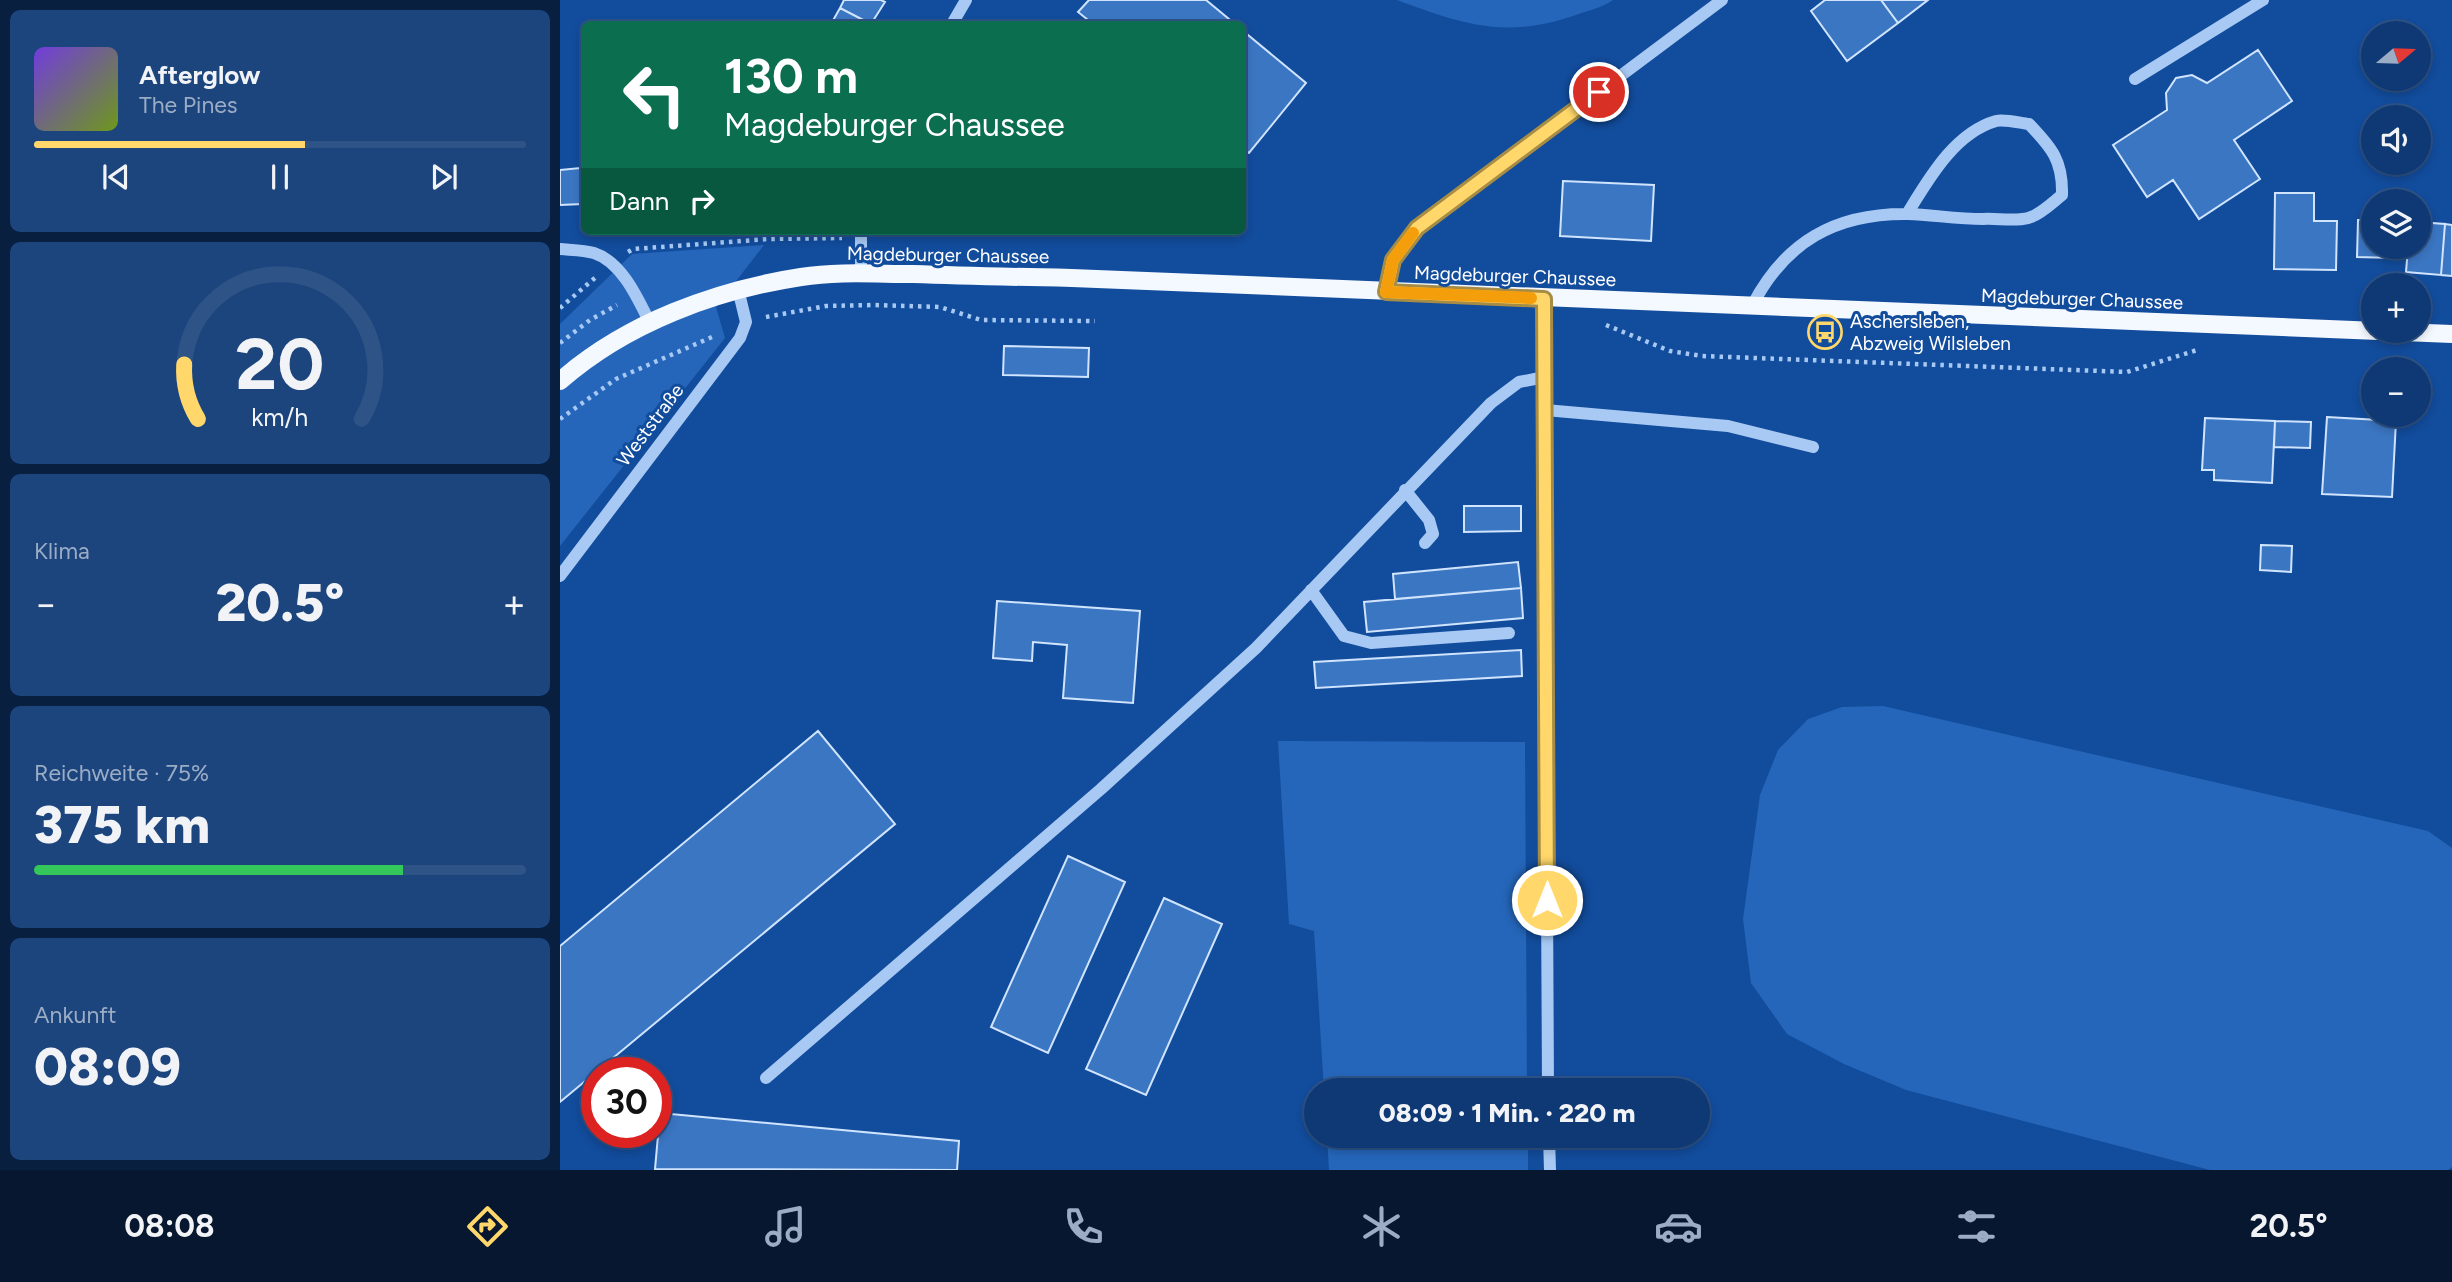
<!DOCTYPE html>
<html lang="de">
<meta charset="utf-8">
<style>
body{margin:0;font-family:Figtree,sans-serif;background:#1c447d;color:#f1f3f6;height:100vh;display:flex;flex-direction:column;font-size:26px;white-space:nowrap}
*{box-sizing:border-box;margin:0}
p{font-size:23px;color:#9bacc5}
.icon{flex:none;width:38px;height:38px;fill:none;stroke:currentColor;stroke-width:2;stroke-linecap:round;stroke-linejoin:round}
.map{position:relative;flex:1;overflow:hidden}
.panel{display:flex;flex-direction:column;gap:10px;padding:10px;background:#081f40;width:560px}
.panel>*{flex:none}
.banner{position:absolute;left:21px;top:21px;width:665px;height:214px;border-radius:10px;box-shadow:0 4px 10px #0003,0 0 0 2px #2e5387;background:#0b6e4f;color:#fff;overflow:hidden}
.needle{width:46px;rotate:71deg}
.buttons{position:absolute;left:1801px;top:21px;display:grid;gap:14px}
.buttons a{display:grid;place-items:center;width:70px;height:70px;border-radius:50%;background:#0e3975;box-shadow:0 4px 10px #0003,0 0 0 2px #2e5387;font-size:35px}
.speed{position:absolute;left:21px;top:1057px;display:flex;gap:14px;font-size:35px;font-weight:700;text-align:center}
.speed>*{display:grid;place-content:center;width:91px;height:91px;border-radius:50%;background:#0e3975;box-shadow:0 4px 10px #0003,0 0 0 2px #2e5387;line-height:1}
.speed .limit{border:10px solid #d22;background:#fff;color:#111}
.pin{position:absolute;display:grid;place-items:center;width:60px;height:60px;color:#fff;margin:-30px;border:4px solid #fff;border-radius:50%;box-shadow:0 2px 7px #0007}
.me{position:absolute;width:77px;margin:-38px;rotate:0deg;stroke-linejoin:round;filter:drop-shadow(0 0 5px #0008)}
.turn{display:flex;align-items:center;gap:24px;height:147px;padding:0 28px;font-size:32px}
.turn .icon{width:91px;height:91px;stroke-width:2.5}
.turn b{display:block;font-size:49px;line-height:60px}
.then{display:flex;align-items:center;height:66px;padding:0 28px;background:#0003;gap:14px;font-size:26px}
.big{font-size:52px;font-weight:800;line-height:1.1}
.panel .card{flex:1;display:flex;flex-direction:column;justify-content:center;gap:10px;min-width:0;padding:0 24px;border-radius:10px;background:#1c447d}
.panel .dial{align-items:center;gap:0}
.dial svg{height:182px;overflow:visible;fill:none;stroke:#2e5387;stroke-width:7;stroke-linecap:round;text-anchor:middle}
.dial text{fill:#f1f3f6;stroke:none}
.song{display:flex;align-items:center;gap:21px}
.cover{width:84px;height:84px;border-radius:10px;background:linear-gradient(135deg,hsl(260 70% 55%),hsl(80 70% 35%))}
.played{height:7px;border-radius:4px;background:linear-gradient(90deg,#ffd76a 55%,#2e5387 55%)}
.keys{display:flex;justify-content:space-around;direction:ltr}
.heat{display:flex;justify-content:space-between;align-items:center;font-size:38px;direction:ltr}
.charge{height:10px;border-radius:5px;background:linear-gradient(90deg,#34c759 75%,#2e5387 0)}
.trip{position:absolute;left:744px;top:1078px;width:406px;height:70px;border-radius:35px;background:#0e3975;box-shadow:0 4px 10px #0003,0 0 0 2px #2e5387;font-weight:800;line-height:70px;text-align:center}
.dock{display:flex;height:112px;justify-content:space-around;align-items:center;background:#06172f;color:#9bacc5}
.dock .icon{width:49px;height:49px}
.dock .selected{color:#ffd76a}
.dock b{font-size:32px;color:#f1f3f6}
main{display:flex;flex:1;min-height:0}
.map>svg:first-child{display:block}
</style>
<main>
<section class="panel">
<div class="card">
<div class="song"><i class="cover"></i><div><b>Afterglow</b><p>The Pines</p></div></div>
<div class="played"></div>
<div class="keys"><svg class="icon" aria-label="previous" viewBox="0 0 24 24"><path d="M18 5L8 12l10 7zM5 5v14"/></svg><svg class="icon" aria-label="pause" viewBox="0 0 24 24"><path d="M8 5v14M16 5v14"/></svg><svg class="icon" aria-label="next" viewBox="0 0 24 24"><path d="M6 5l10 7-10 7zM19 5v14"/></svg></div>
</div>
<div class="card dial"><svg viewBox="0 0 100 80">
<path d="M14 69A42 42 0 1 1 86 69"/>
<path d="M14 69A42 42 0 0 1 8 45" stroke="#ffd76a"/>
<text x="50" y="56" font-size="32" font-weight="700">20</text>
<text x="50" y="72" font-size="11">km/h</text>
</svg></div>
<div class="card"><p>Klima</p>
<div class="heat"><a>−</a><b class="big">20.5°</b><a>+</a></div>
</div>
<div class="card"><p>Reichweite · 75%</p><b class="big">375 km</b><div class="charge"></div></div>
<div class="card"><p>Ankunft</p><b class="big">08:09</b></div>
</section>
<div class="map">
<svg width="1892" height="1170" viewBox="0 0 1892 1170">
<rect width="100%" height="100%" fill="#124c9c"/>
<path fill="#2566ba" d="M837,0h216c-11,8 -27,11 -40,16 -68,23 -112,8 -176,-16z
M204,245l-48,62 9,31 -165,208v-222l72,-70z
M1323,706l545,125 24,17v319l-4,3h-238l-304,-80 -62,-26 -57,-30 -36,-51 -8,-64 17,-124 18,-45 30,-31 34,-12z
M718,741l247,1 2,348h-203l-10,-159 -25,-7z
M767,1136h201v34h-199z"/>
<path fill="#3b76c3" stroke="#d0e4fd" stroke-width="2" d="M284,0h37l4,2 -14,22 -31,-16z
M529,0h117l29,24h-142l-15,-12z
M1265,0h56l17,23 -51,38 -36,-50z
M1321,0h47l-30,23z
M280,8l31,16h-40z
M682,30l64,53 -57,70 -7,-5z
M1698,50l34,51 -58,39 26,39 -61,40 -26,-39 -26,17 -34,-52 54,-35 -1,-17 10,-15 16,-3 15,8z
M20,168l2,36 -22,1v-35z
M1003,181l91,4 -3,56 -91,-5z
M1715,193h39v28h23l-1,49 -62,-1z
M1798,220h15v27h21v11l-37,-1z
M1858,222l27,2 -4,51 -35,-3 2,-25h10z
M1885,224l7,1v51l-11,-1z
M444,346l85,2 -1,29 -85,-2z
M1767,417l69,4 -4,76 -70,-3z
M1645,418l70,3 -3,62 -58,-3v-10h-12z
M1715,421l36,1 -1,26 -36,-1z
M904,506h57v25l-57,1z
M1701,545l31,1 -1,26 -31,-2z
M958,562l3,26 -126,11 -2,-25z
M961,588l2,30 -156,14 -3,-30z
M437,601l143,10 -7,92 -70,-5 4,-53 -34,-3 -1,19 -39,-3z
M961,650l1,26 -206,12 -2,-26z
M258,731l77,93 -335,278v-156z
M508,856l57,26 -77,171 -57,-26z
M604,898l58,26 -76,171 -60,-26z
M100,1113l299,28 -2,29 -302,-1z"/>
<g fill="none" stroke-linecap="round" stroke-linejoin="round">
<path stroke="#a7c9f4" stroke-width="4.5" stroke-dasharray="3.5 5" stroke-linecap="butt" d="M68,252l5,-3 135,-10 74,-1
M0,308l36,-31
M206,317l60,-11 47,-1 67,2 41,13 114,1
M1046,325l64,26 32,5 425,16 70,-22
M0,343l30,-23 27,-15
M0,419l56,-40 96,-42"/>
<path stroke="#a7c9f4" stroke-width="12" d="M392,24l14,-24
M1575,79l128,-79
M301,231v42
M0,249c11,1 24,1 34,4 28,9 44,46 56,70
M826,292l7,-32 24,-32 305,-228
M984,299l4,791
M1192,306c33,-64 83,-93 156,-92 25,1 50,5 75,5 14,-1 36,3 48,-2 11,-4 22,-15 31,-22 1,-34 -10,-47 -33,-71 -9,-1 -24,-5 -33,-3 -42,12 -68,59 -89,93
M985,410l183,16 85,21
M845,490l24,30 4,14 -8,9
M0,576l180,-238 6,-16 -8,-33
M751,590l33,46 27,7 138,-10
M206,1078l335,-289 155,-141 235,-245 28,-21 26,-5
M989,1136l1,34"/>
<path stroke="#f4f8ff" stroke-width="18" d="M0,381c66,-58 156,-91 241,-104 37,-6 75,-3 112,-3 53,2 106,3 159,4l1380,56"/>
</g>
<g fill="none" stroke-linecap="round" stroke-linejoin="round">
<g stroke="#a68c45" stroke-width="18">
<path id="route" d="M987,900l-3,-601 -158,-7 7,-32 24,-32 182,-136"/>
</g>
<use href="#route" stroke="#ffd76a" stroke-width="12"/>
<path stroke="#f59e0b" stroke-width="12" d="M853,233l-20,27 -7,32 145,6"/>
</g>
<defs>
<g id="bus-ring" transform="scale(1.75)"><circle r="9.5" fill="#124c9c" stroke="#ffd76a" stroke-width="1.5"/><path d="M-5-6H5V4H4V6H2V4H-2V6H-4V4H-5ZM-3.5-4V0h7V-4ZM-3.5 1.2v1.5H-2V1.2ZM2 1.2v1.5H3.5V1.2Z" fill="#ffd76a"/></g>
</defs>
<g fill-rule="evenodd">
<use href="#bus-ring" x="1265" y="332"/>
</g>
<g text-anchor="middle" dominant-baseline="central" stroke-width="6" stroke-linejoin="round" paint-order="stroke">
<g font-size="19" fill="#fff" stroke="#124c9c">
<text transform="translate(388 255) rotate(1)">Magdeburger Chaussee</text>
<text transform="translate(955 276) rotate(2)">Magdeburger Chaussee</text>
<text transform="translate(1522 299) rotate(2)">Magdeburger Chaussee</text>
<text transform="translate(90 425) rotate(-53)">Weststraße</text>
</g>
<g font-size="19" fill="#fff" stroke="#124c9c" text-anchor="start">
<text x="1290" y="321">Aschersleben,<tspan x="1290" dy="22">Abzweig Wilsleben</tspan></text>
</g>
</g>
</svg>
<div class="buttons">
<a><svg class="needle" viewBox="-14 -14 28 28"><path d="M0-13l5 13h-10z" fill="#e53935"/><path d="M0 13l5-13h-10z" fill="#9bacc5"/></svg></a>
<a><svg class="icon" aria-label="sound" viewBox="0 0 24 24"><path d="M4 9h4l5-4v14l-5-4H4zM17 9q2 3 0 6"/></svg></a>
<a><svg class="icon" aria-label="layers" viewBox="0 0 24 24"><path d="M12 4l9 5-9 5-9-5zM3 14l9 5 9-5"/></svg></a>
<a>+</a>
<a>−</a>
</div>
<div class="speed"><div class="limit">30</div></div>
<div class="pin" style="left:1039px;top:92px;background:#d93025"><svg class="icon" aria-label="arrive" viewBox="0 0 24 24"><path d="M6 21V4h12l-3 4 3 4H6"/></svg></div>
<svg class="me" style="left:987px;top:900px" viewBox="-20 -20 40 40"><circle r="17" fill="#ffd76a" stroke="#fff" stroke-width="3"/><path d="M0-11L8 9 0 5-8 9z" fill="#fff"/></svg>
<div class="trip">08:09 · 1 Min. · 220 m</div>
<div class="banner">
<div class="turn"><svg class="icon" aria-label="left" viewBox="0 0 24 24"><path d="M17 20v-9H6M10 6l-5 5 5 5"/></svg><div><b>130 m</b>Magdeburger Chaussee</div></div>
<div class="then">Dann<svg class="icon" aria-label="right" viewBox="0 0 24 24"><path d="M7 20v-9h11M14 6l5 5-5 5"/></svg></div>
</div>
</div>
</main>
<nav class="dock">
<b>08:08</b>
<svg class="icon selected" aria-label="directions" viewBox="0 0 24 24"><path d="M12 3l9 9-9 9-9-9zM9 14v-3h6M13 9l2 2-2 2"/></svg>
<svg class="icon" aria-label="music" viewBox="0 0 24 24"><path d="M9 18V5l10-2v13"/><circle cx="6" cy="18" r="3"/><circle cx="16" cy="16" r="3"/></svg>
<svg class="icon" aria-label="phone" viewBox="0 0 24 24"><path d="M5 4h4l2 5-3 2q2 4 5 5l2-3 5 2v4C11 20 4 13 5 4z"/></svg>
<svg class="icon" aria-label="climate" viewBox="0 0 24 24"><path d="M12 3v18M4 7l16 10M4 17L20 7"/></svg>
<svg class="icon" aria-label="car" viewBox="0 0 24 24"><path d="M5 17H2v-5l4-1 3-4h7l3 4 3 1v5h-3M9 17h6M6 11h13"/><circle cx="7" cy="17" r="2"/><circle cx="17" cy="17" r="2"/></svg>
<svg class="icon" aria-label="filters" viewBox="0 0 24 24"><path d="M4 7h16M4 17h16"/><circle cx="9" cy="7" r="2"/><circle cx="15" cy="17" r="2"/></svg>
<b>20.5°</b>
</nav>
